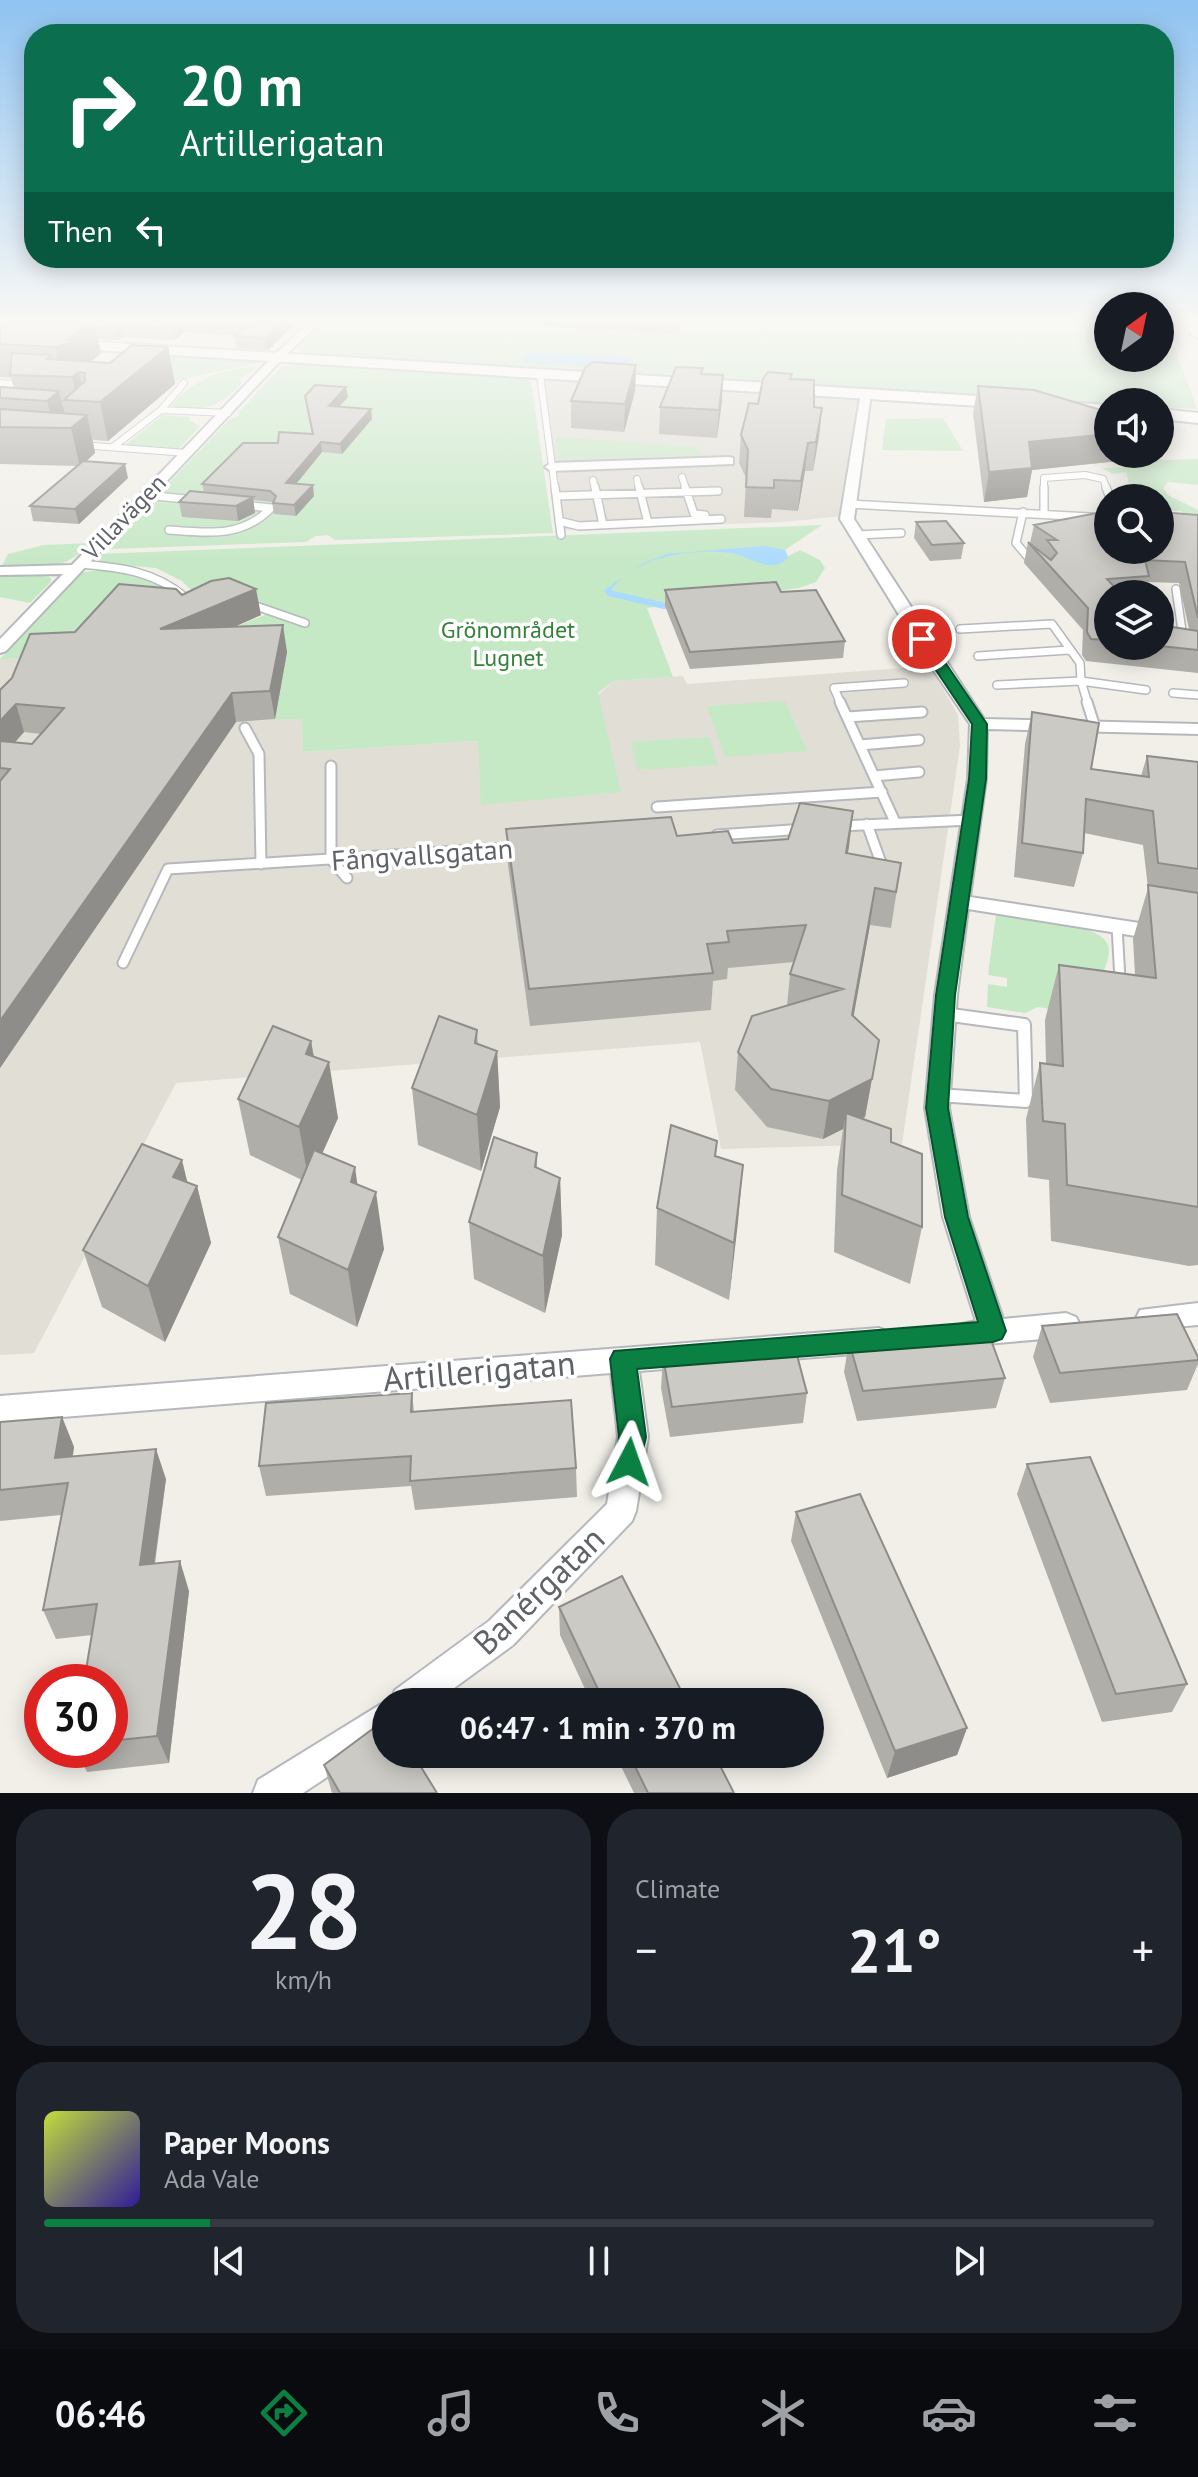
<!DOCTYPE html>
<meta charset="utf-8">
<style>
body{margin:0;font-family:"PT Sans",sans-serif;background:#20242c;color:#f1f3f6;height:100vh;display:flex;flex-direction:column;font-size:30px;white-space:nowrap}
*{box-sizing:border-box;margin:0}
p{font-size:26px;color:#9ea1a6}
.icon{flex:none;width:44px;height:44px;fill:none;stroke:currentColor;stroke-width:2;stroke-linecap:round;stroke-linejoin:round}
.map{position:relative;height:1793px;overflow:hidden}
.panel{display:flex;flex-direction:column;gap:16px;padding:16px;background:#0d0f14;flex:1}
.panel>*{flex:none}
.guide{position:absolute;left:24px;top:24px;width:1150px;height:244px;border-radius:32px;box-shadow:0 4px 20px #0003;background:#0b6e4f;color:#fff;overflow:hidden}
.needle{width:52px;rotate:33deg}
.buttons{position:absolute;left:1094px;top:292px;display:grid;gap:16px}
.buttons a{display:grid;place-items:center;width:80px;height:80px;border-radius:50%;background:#171b24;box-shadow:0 4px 20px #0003;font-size:40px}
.speed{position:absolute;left:24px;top:1664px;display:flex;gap:16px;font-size:40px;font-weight:700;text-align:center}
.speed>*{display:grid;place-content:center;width:104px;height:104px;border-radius:50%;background:#171b24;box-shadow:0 4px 20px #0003;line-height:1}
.speed .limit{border:12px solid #d22;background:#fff;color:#111}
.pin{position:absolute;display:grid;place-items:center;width:68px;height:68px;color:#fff;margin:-34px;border:4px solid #fff;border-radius:50%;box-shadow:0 2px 8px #0007}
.me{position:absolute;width:88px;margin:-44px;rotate:4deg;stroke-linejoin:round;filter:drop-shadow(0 0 6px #0008)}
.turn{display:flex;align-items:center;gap:28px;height:168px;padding:0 24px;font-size:36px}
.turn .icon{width:104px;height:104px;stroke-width:2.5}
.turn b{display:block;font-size:56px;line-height:68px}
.then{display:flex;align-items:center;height:76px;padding:0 24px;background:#0003;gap:16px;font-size:30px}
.big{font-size:60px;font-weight:700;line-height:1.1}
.panel .widget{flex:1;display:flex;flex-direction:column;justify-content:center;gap:12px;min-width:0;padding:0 28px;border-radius:32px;background:#20242c}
.panel .dial{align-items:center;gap:0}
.dial b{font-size:104px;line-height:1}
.song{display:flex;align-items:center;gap:24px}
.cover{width:96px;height:96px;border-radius:12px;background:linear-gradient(135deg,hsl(70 70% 55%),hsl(250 70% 35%))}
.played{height:8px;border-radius:4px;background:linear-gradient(90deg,#0b8043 15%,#363941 15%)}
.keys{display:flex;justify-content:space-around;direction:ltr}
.heat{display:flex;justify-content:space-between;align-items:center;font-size:44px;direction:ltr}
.panel .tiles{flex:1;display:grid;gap:16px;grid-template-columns:1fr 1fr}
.widget:last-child{grid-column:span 2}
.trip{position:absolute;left:372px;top:1688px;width:452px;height:80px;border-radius:40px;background:#171b24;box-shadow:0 4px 20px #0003;font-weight:700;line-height:80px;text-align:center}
.menu{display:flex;height:128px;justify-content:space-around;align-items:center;background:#090b0e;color:#9ea1a6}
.menu .icon{width:56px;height:56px}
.menu .current{color:#0b8043}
.menu b{font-size:36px;color:#f1f3f6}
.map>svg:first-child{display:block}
</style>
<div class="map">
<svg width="1198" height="1793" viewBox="0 0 1198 1793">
<rect width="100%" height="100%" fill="#f1efe8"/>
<path fill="#e1ded6" d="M542,375l318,19 -18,122 -58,6 -220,8z
M287,652l-12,67 27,-1 1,34 176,-11 3,64 131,-124 70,-5 4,8 243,-18 28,49 2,31 -58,398 -181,5 -21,-107 -524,41 -142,270 -34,2v-696z"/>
<path fill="#c5e8c5" d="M325,321h783v37h52v-37h5l32,88 -37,-2v-5l-52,1 -579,-35 24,165 -218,7 -7,-5 -12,1 -10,6 -195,7 41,-48 12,-2 4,-5 -7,-3 69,-72 9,-3 -1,-3 43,-46 16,-2 12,-10 -13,-8z
M138,354l123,8h1l-88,19z
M259,367l-20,12 3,4c-20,21 -41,34 -71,22 24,-26 52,-38 88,-38z
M163,415l27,2 -1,3 11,6 -22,24 -54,-4z
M943,418l20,33 -81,-1 4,-31z
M555,437l143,10 3,8 -142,5z
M1158,457l4,3 36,-1v26l-30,-3 -5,6 5,7 30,15v11l-13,-1 -3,-9 -22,-1v-12h-27l-7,-26 -13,2 -11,-6 28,-1 -1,-5z
M822,525l-37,25 3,6 12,-6 20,10 5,8 -9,14 -17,6 -152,20 26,69 -60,4 -15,12 23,99 -140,13 -3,-64 -175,11 -1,-33h-27l11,-67 -286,7 77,-85c26,-9 76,1 96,20 14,13 26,28 39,42l63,-25 -22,-10 -62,-11 -9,-9 -26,-13 -66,-6 7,-8z
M91,543c-28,30 -51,23 -89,23l6,-12 36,-9z
M42,574l9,4v4l-21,21 -30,-6v-21z
M785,701l22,50 -82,6 -18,-51z
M709,737l9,28 -80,5 -7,-28z
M996,914c23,3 105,9 112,31 6,17 -20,55 -29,69l-41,-7 -13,6 -38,-6 1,-23 19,3v-9l-19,-3z"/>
<path fill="#aadaff" d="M531,352l93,5 8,1 -5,11 -105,-7z
M765,546l20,4 3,8c-17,18 -39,-3 -58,-5 -41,-5 -98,4 -121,40l-6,-2 39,-27 25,-10z"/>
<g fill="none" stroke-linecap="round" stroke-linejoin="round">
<path stroke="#aadaff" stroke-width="6" d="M609,593l55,13"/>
<g stroke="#b5b8bc" stroke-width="8">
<path id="lane-far3" d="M540,375l15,114
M0,383l26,2
M161,410l67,3
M81,445l106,8
M113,447l48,-37 23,-27
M682,477l4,12
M637,479l2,10
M593,480l2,9
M1044,489v-11l41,-3 18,4 4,10"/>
</g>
<g stroke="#b5b8bc" stroke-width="10">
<path id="lane-far2" d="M555,487l6,48
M595,487l8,38
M639,487l9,36
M685,487l9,27 11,1
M1044,487v26
M1106,487l4,11
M146,495l49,5
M556,496l162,-5
M849,504l259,14
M1023,512l-7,31 17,20
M559,521l20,5 142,-7
M169,530c39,3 73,8 102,-22l-28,-3
M856,535l45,-2
M79,564c40,3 76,7 107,34v7
M1176,589l8,56 14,3
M247,603l58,20
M960,629l92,-5 28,39 1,18 65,9
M978,656l91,-6
M997,685l84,-4 7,23
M1173,693l25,2
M841,704l-7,-16 70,-5"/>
</g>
<g stroke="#b5b8bc" stroke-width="13">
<path id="lane-far1" d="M840,702l55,120
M1087,702l7,22
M847,717l75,-5
M245,728l14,26 2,110
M860,745l59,-5
M331,766v93l16,19
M874,776l45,-4
M657,807l225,-15
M867,824l17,47
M840,826l131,-6
M717,835l87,-6
M1117,926l3,54
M123,963l45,-94 353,-22"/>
</g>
<g stroke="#b5b8bc" stroke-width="16">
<path id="lane" d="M1120,978v6
M938,1095l88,6 -2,-76 -80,-11"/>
</g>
<g stroke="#b5b8bc" stroke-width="4">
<path id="street" d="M311,321h11l-36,34 -280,296 -6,2v-14l63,-65 -63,1v-8l72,-2 206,-214z
M861,392l10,2 -17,125 130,200 214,5v10l-211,-5 -1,50 -16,118 228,35v14l-230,-37 -11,86 -8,113 20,109 34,102 63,-6 10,4 4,8 -4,8 -10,4 -103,9 -10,-4 -4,-8 4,-8 23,-5 -33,-104 -18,-109 10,-113 33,-216 2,-55 -42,-62 -88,-143z
M729,457l4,1v6l-182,7 -6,-4 6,-4z
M1198,1303v22l-48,4 -10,-3 -4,-8 4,-8z
M879,1328l10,4 4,8 -4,8 -10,4 -240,19 9,66 -12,74 -4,10 -119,124 -78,57h-45l5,-12 94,-69 118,-117 11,-67 -7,-64 -611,49v-26z
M386,1701l3,1h-3v36l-83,55h-50l5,-13z"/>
</g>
<g stroke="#b6babf" stroke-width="4">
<path id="secondary" d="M1187,321h11v17l-7,-4z
M0,336l1011,62 8,5 -8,5 -1011,-64z
M1061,402l47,3v10l-53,-5v-6z
M1160,409l38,4v10l-38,-4z"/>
</g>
<use href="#lane-far3" stroke="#fff" stroke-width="6"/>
<use href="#lane-far2" stroke="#fff" stroke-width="7"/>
<use href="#lane-far1" stroke="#fff" stroke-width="9"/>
<use href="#lane" stroke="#fff" stroke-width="12"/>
<use href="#street" fill="#fff" fill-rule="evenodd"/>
<use href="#secondary" fill="#fff" fill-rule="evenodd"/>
</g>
<path fill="#afaea9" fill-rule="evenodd" d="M0,321h298l-30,29 -32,-2 -2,-12 1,-1 -50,-3 -10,8 -53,-3 -4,3 -20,-1 3,14 -11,9 20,1 58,-16 7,37 -67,57 -15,-1 2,13 -9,8 42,17 -49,46 -46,-3 -3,-15 47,-40 -77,-2v-77l14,1 -3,-10 -11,-1z
M542,321h141l-6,13 -135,-8z
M636,365l-1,26 -11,41 -53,-4v-27z
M702,374l20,27 -5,37 -58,-4 1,-27z
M792,374l-1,5 23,28 8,1 -3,28 -6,35h-8l-7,40 -26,-2 -1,9 -27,-1 2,-39 -7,-15 2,-28z
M978,386l179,71 -125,13 -5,27 -43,5 -11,-89z
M305,396l43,1 -9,10 33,12 -30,35 -20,-2 -26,32 18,12 -18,20 -22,-2 -2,-12 -19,-2 2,13 -17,8 -56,-4 -3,-15 25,-10 -2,-8 76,-41 34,-9z
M1198,515v158l-112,-12 -4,-6 1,-25 -59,-67 4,-21 2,1 4,-18zM1148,582l31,1 10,46 -29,17h-52v-52h37z
M916,522l48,21 -3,16 -31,2 -16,-23z
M665,590l180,51 -2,17 -153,11 -25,-63z
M182,595l79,20 -27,12 53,25 -12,67 -39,3 -236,346v-378l75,-58zM24,732l17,2 -9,10 -17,-2z
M1032,712l59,57 50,7 6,-20 51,6v503l-9,1 -138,-25 -2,-61 -21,-3 -2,-58 14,-56 6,1 -1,-44 14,-55 76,10 -2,-36 15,-51 -5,-43 -59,-12 -1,20 -9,34 -60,-10 11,-133z
M506,829l171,7 56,7 115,11 53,9 -10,65 -21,-3 -17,91 26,24 -14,77 -3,2 29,23 31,85 -12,57 -76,-32 3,-82 6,-41 -20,10 -56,-12 -32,-37 3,-38 49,-46 3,-32 4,-12 -66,6 -1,11 -14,2 -2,29 -181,16 -22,-161z
M477,1030l1,15 19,6 3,56 -19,64 -63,-26 -6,-57z
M311,1041l3,15 24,62 -16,36 35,30 27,65 -27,78 -67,-33 -12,-57 24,-57 -52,-25 -12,-56z
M537,1153v15l23,10 2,57 -17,78 -71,-34 -5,-57z
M716,1156l27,9 -14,135 -74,-35 2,-57z
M188,1182l9,4 14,57 -46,99 -63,-35 -19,-57z
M1042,1326l156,31v7l-11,26 -137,13 -17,-46z
M849,1342l156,36 -9,30 -139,13 -13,-49z
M663,1357l144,36 -4,30 -133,14 -9,-49z
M412,1393l2,19 162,56 1,29 -162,13 -4,-24 -145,10 -7,-30z
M62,1417l12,30 -1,9 93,23 -11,85 34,27 -20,172 -82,9 -11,-22h34v-68l-18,-47 -36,4 -13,-29 18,-95 -61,6v-99z
M1027,1464l160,220 -15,28 -70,10 -85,-228z
M796,1512l171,216 -10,27 -70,23 -96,-237z
M559,1607l128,95h-96l-31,-67z
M615,1754h99l20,39h-100z
M324,1765l113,28h-105z"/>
<path fill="#8f8d8a" d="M94,321l7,32 -22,19 6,29 -8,-1 -5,-23h-10l-7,-30 13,-7z
M182,321h1l2,11 -10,8 -2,-12z
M284,321h14l-30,29 -2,-12z
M678,321h5l-6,13z
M120,325l2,12 -4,3 -2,-12z
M168,347l7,37 -67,57 -8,-39z
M636,365l-1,26 -11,41 1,-28z
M723,375l-1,26 -5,37 2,-28z
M346,387l2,10 -18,19 -1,-10z
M59,391l9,36 -14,1 -7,-27z
M822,408l-3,28 -6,35 3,-29z
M371,409l1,10 -30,35 -2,-10z
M87,415l8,38 -15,14 -9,-39z
M1164,428l-4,17v-16z
M1108,434v20h50l-1,3 -125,13 -5,27 -43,5 5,-30 40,-30z
M321,442l1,10 -34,42 -2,-11z
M808,443l-3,28 -7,40 3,-30z
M125,464l3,14 -49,46 -4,-15z
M313,485l1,11 -18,20 -2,-11z
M253,497l2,16 -17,8 -2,-15z
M256,589l5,26 -96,42 -5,-28z
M283,625l4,27 -12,67 -5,-28z
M232,693l4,29 -236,346v-47z
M16,704l8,28 -24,27v-38z
M853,811l-4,36 -8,42 5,-36z
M875,888l-5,37 -23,128 5,-38z
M879,1040l-14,77 -20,11 1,-15 -3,16 -20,10 6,-38z
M311,1041l7,44 11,-23 9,56 -29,65 -10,-56 7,-73z
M497,1051l3,56 -19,64 -4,-56z
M182,1160l9,37 6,-11 14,57 -46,99 -17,-56 25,-109z
M743,1165l-5,57 -9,78 5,-57z
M355,1167l8,57 13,-32 8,57 -27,78 -9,-57 3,-88z
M560,1178l2,57 -17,78 -2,-57z
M62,1417l12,30 -6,36 -13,-25z
M156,1449l10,30 -16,115 -10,-29z
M180,1561l9,30 -20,172 -12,-27z
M967,1728l-10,27 -70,23 8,-27z"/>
<path fill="#cccac5" stroke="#8f8d8a" stroke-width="2" d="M0,321h94l-26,19 9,1 -22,6 -55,-3z
M94,321h88l-9,7 -53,-3 -4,3 -20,-1z
M197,321h87l-18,17 -32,-2 14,-12z
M132,345l36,2 -68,55 -36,-2 21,-19v-8l-6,-1 -7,5 -62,-2 2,-22 39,2 -5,4 64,4z
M593,362l43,3 -11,39 -54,-3 14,-33z
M676,367l27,1 -2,6 22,1 -4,35 -59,-3z
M768,372l24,2 -2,5 24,1v27l8,1 -6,34 -8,1 -7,38 -27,-1v8l-28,-1 2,-37 -7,-15 8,-32 9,1 5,-25z
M315,385l31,2 -17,19 42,3 -31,35 -19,-2 -35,41 27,2 -19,20 -21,-2 3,-7 -6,-5 -68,-7 41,-41h35l1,-11 34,2 -8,-38z
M978,386l56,4 74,22v22l-79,8 3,26 -43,4z
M0,387l59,4 -12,10 -47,-3z
M0,409l87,6 -16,13 -71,-1z
M83,461l42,3 -50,45 -45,-3z
M190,491l63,6 -17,9 -57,-4z
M1108,511v39h52v-38l38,3v103l-13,-56 -40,-2 4,16 -42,3 14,15h-13v46l-17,-1 -4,-7 1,-24 -60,-66 23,18 6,-7 -10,-13h10l-23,-15z
M946,521l18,22 -32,2 -16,-23z
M229,578l27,11 -96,40 123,-4 -13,66 -38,2 -232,328v-240l10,-12 -10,-1v-27l32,3 32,-36 -48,-4 -16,17v-31l12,-12 18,-44 45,-2 44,-48 57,5 6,6 29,-14z
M776,582l5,10 35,-2 29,51 -155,11 -25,-62z
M1160,625l38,6v19l-38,-4z
M1032,712l67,11 -8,46 58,8 -2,-21 51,6v107l-40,-6 -5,-52 -67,-12 -3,54 -61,-10z
M800,803l53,8 -7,42 55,10 -5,29 -21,-4 -23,127 27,25 -7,39 -43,22 -58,-12 -33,-37 14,-36 91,-27 -53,-15 16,-49 -79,6 2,11 -22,2 6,29 -184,16 -23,-160 165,-12 6,19 51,-5 5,12 55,-4z
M1148,885l50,8v314l-131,-22 -2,-61 -22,-3 -3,-58 23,3 -4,-101 97,13z
M439,1016l38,14 -2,13 22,8 -20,64 -65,-27z
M273,1026l38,15 -5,13 23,8 -30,65 -61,-28z
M846,1113l45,16v13l31,12v73l-80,-32z
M671,1125l46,16 -2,15 28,9 -9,78 -77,-35z
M494,1137l43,16 -2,14 25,11 -17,78 -74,-34z
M142,1144l40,16 -9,17 24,9 -49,100 -65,-36z
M314,1150l41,17 -4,15 25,10 -28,78 -70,-33z
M1177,1314l21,43v3l-138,13 -18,-47z
M987,1329l18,49 -142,13 -14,-49z
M794,1344l13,49 -135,14 -9,-50z
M412,1393l-1,19 160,-12 5,68 -166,13 1,-25 -152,10 7,-63z
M62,1417l-7,41 101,-9 -16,116 40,-4 -23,175 -47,5v-59h-26l13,-78 -54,6 25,-127 -68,7v-68z
M1090,1457l97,227 -71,10 -89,-230z
M860,1494l107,234 -72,23 -99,-239z
M622,1576l65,126h-83l-45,-95z
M386,1719v35h27l24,39h-97l-16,-28z
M629,1754h85l20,39h-86z"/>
<linearGradient id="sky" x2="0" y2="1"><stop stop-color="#8fc3f1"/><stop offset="0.56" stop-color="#f9f8f5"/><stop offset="1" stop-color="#f9f8f5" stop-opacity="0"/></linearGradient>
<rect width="1198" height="572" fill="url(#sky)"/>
<path fill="#0b8043" stroke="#07532c" stroke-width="2" d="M917,636h10l60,88 -1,55 -31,216 -7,113 20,109 38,114 -4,8 -9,3 -356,27 9,68 -8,34 -9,3 -10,-3 -4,-9 4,-25 -9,-78 4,-8 364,-29 -33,-105 -19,-109 10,-113 33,-216 3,-55 -57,-85z"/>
<g text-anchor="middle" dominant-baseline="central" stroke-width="7" stroke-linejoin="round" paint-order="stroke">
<g font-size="24" fill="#5f6368" stroke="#fff">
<text transform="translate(124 517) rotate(-46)">Villavägen</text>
</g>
<g font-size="24" fill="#348238" stroke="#fff">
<text x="508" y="629">Grönområdet<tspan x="508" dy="28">Lugnet</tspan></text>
</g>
<g font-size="28" fill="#5f6368" stroke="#fff">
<text transform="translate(422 854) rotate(-4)">Fångvallsgatan</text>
</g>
<g font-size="34" fill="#5f6368" stroke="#fff">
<text transform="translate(479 1370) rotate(-5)">Artillerigatan</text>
<text transform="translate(538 1590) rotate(-44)">Banérgatan</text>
</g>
</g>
</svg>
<div class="buttons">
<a><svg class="needle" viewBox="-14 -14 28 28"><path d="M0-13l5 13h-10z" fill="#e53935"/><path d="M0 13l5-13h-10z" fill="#9ea1a6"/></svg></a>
<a><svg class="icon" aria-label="sound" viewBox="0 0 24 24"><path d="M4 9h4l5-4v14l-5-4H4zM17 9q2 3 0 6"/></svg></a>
<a><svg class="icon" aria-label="search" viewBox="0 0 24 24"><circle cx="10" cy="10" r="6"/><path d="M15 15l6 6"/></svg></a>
<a><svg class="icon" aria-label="layers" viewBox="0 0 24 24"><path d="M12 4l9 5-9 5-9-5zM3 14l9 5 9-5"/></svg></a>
</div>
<div class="speed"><div class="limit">30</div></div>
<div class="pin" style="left:922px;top:639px;background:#d93025"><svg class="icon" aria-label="arrive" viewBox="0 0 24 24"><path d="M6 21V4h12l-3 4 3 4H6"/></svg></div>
<svg class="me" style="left:629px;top:1462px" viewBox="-20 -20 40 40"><path d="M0-17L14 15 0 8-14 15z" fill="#0b8043" stroke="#fff" stroke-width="4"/></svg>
<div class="trip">06:47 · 1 min · 370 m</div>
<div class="guide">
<div class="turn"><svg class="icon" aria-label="right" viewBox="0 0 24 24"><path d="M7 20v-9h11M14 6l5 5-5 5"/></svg><div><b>20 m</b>Artillerigatan</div></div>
<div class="then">Then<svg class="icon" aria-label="left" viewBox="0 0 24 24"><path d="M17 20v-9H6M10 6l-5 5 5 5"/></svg></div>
</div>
</div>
<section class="panel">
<div class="tiles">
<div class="widget dial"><b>28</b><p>km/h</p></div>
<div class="widget"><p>Climate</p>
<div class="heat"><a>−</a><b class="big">21°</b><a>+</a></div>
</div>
<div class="widget">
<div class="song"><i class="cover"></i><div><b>Paper Moons</b><p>Ada Vale</p></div></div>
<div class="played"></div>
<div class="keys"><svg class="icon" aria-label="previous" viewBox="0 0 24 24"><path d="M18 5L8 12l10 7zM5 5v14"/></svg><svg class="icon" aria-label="pause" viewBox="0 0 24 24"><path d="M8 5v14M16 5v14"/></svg><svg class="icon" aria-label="next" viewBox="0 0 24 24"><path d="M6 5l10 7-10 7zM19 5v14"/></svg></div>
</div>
</div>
</section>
<nav class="menu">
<b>06:46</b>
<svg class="icon current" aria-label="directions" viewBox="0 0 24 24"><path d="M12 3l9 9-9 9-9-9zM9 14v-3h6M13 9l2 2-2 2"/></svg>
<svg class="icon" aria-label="music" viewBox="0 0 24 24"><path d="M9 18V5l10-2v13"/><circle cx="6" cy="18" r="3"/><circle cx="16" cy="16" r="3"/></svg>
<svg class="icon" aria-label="phone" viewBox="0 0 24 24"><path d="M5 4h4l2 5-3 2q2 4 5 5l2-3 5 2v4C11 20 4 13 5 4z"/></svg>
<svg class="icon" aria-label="climate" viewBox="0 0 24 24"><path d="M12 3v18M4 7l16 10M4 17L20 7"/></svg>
<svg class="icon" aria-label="car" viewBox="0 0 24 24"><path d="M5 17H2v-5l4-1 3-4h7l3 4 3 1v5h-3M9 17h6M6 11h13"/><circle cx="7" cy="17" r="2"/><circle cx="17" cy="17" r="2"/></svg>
<svg class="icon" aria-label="filters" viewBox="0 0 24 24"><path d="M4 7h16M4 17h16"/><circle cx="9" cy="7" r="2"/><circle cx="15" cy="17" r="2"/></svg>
</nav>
